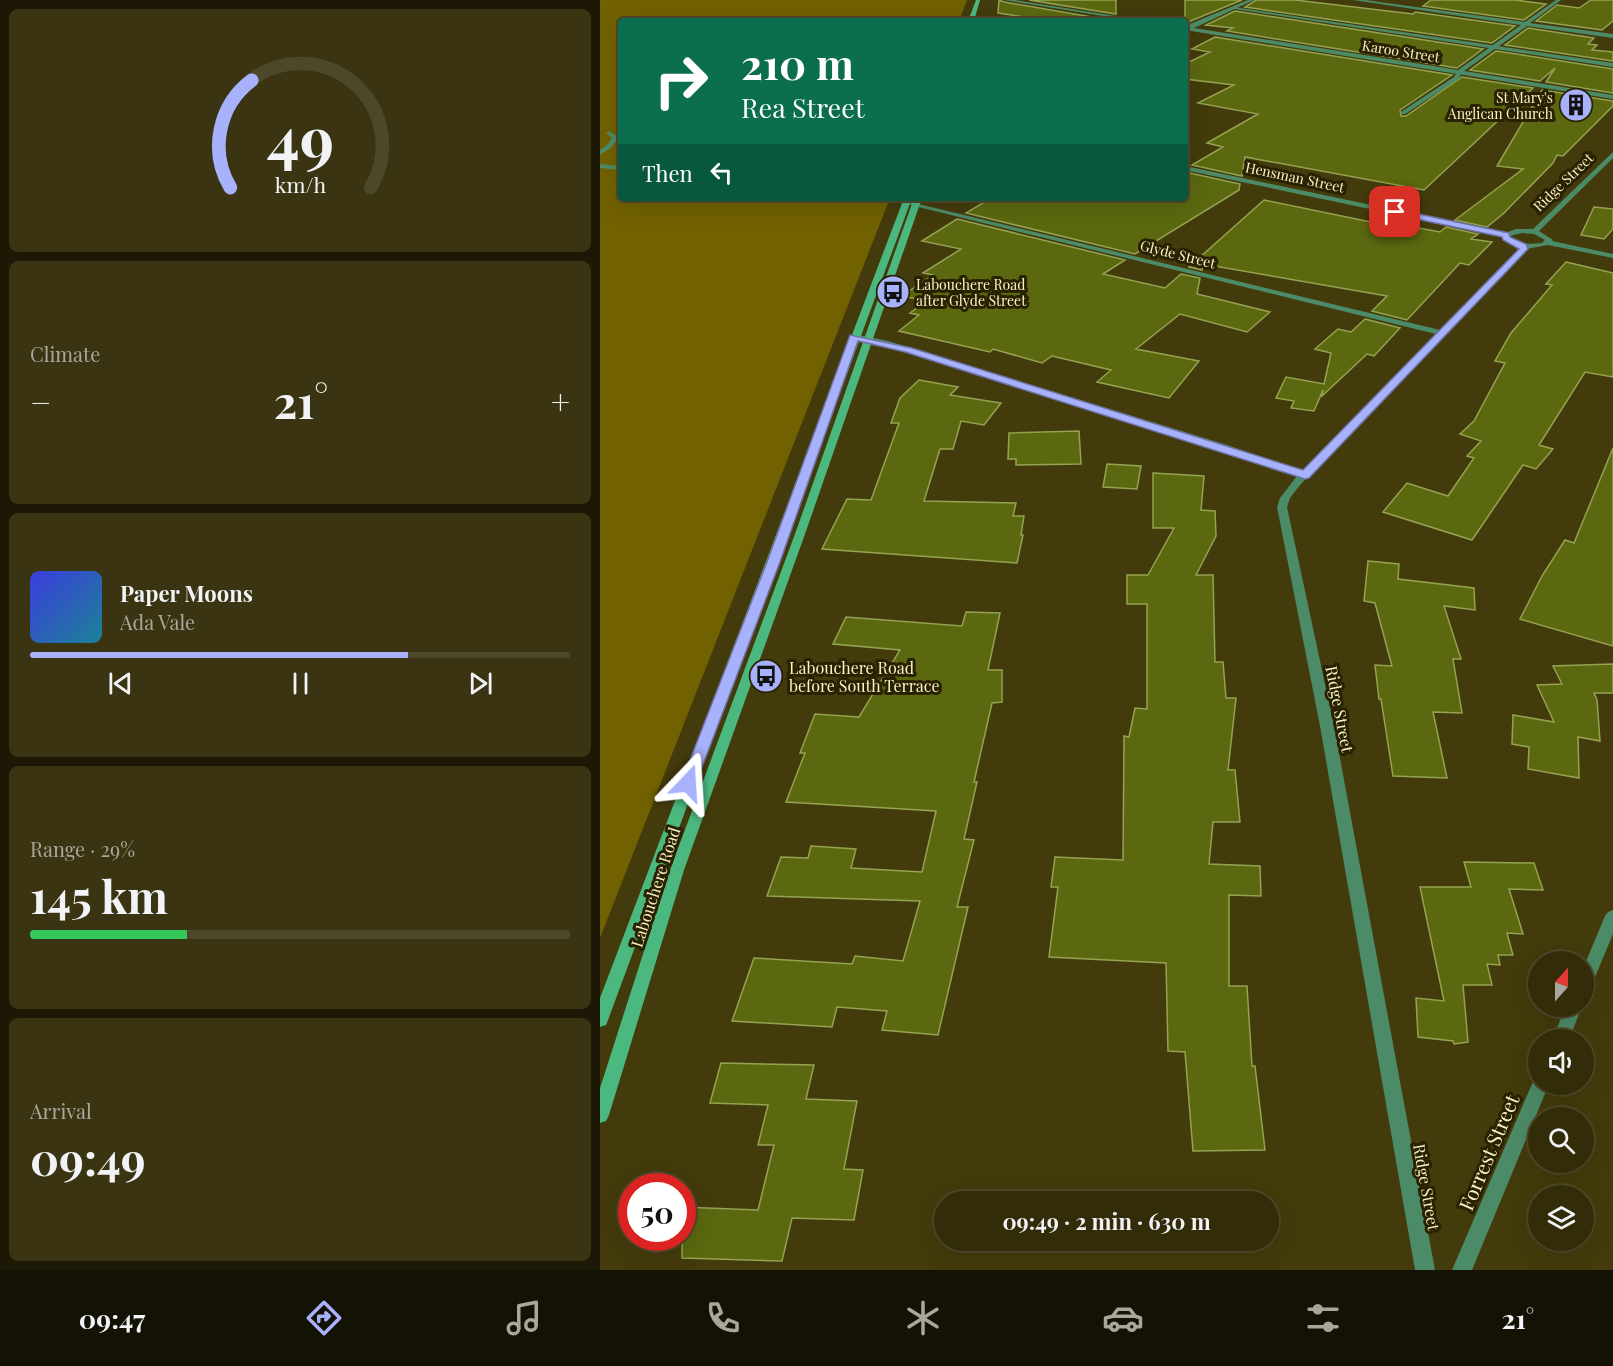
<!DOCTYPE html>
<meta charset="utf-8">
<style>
body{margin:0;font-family:"Playfair Display",serif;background:#3b3412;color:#f1f3f6;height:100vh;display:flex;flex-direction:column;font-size:22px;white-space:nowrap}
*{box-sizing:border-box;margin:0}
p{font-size:20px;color:#a9a79c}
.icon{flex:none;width:33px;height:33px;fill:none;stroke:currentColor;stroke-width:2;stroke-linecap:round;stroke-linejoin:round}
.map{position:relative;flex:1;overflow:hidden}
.sheet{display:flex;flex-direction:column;gap:9px;padding:9px;background:#1c1805;width:600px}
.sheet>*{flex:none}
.banner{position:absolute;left:18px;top:18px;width:570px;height:183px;border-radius:6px;box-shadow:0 6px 24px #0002,0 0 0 2px #4e482a;background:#0b6e4f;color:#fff;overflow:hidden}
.needle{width:39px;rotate:21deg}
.buttons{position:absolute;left:928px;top:951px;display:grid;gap:12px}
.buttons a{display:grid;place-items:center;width:66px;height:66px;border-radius:50%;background:#332c09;box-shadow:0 6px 24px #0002,0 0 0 2px #4e482a;font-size:30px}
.speed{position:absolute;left:18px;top:1173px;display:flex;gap:12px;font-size:30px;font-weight:700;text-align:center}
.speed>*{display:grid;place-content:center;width:78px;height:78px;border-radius:50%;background:#332c09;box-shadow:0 6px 24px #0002,0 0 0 2px #4e482a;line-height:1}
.speed .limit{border:9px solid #d22;background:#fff;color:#111}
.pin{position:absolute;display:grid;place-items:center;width:51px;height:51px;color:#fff;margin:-26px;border-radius:12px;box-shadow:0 3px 9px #0006}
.me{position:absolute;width:66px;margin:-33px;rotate:20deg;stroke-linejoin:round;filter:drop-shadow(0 0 4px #0008)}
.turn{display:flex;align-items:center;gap:21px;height:126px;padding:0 24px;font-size:27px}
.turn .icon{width:78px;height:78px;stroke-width:2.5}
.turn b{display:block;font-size:42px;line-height:51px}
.then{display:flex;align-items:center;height:57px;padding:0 24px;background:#0003;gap:12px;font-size:22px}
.big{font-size:45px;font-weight:700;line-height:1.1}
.sheet .tile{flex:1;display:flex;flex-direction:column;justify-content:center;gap:9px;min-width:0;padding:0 21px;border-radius:9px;background:#3b3412}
.sheet .dial{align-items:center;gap:0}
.dial svg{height:156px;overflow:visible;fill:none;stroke:#4e482a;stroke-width:7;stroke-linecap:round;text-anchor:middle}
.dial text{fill:#f1f3f6;stroke:none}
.song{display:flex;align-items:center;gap:18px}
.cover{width:72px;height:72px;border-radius:9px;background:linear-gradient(135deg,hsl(240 70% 55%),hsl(190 70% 35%))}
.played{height:6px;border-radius:3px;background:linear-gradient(90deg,#a7b1fc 70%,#4e482a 70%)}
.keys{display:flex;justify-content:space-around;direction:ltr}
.heat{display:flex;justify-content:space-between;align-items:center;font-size:33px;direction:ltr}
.charge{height:9px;border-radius:4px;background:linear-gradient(90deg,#34c759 29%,#4e482a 0)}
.trip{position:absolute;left:334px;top:1191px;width:345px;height:60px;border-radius:30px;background:#332c09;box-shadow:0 6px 24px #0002,0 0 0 2px #4e482a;font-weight:700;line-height:60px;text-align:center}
.menu{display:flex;height:96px;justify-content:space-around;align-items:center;background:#141204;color:#a9a79c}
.menu .icon{width:42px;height:42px}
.menu .active{color:#a7b1fc}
.menu b{font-size:27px;color:#f1f3f6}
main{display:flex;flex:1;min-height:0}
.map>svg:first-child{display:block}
</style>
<main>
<section class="sheet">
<div class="tile dial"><svg viewBox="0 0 100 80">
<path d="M14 69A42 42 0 1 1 86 69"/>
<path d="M14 69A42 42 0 0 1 25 14" stroke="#a7b1fc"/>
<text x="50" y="56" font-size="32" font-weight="700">49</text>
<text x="50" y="72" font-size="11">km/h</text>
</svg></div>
<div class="tile"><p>Climate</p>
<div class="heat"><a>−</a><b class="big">21°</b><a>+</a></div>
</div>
<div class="tile">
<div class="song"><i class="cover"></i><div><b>Paper Moons</b><p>Ada Vale</p></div></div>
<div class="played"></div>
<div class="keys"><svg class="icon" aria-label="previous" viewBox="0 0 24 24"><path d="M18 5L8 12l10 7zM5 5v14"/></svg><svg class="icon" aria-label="pause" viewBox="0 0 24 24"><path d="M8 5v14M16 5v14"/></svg><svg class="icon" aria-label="next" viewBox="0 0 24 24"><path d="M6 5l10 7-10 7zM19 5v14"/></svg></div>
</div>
<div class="tile"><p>Range · 29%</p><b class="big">145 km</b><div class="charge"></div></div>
<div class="tile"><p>Arrival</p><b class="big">09:49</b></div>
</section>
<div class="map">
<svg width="1013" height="1270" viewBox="0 0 1013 1270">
<rect width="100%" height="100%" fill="#443b0c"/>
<path fill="#716101" d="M0,0h367l-8,21h-338v177h269l-290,740z"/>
<path fill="#5b680f" stroke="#94a352" stroke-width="1.5" d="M399,0l5,2 111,19h-64l-53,-8z
M429,0h87v14z
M585,0h57l-54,22h-3z
M656,0h39l118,14 2,-2 100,14 -23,17 -247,-36z
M831,0h84l31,4 -22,16 -101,-14z
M991,0h22v21l-11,9 -66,-9 21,-16 22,3z
M635,11l248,38 -26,19 -230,-37 6,-3 -27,-3z
M928,28l66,10 -6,6 9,1 -5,5 21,2v9l-108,-16z
M615,37l237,38 -52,35 1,6h5l56,-39 71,11 -109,102 -179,-33 -3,19 -50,-11 31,-18 -16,-4 51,-29 -60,-11 36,-18 -49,-6v-15l25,-12 -18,-3z
M896,51l117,18v24l-67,-11 9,-14 -15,13 -70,-11z
M942,90l71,11v5l-50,50 -6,-1 -4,8 -49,50 -17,14 -32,-7 68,-51 -26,-3z
M585,172l55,12 -1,6 -104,64 -169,-41 25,-15h194z
M664,200l131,27 3,-3 42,8 6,-5 32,7 -7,5 21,3 -23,23 -9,-2 -53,57 -35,-9 15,-15 -184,-32 -1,6 -13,-3z
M994,207l19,2v20l-9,10 -23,-4z
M357,219l168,41 -22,14 62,14 16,-14 19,4 -3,16 73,18 -23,20 -67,-18 -44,35 63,12 -30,37 -72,-16 14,-12 -59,-14 -10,7 -49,-14 -3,3 -91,-21 20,-16 -9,-2 16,-12 -24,-5 31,-21 -10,-2 38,-24 -39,-8z
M966,262l47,11v104l-28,-5 -46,73 14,4 -17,20 -13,-4 -51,75 -89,-28 24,-29 41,13 26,-38 -7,-2 14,-15 -21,-7 14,-13 31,-58 -10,-2 16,-28 41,-48 -6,-1z
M765,319l35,9 -26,28 -7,-2 -45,42 1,-6 -9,21 -23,-3 3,-7 -18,-3 10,-21 38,7 7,-31 -16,-4 23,-20 13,3z
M319,380l39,7 -8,8 51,8 -17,22 -23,-4 -8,28h-13l-16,52 92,2 -3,13h11l-3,19h2l-6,28 -195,-14 25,-50 24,1 28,-77h-8l9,-25z
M479,431l2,33 -65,1v-6h-8l1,-26z
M1013,448v198l-93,-27 22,-43 23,-36 9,3z
M507,464l34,2 -4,23 -34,-2z
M553,473l51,3 -3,34 14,1 1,25 -20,39h17l2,87h8l3,36h10l-8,72h7l5,52h-27l-4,42 51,2 1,30 -32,-1v91h18l5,80h3l10,84 -72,1 -8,-99 -17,-1 -2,-88 -117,-6 9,-70h-7l4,-30 68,3 1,-124 5,1 6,-29 12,1v-105h-20v-29h21l26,-47h-21z
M768,561l31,3 -1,15 76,9 1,22 -31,-4 17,53h-8l9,54 -29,-1 14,66 -54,-2 -12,-77h-2l-4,-34 17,1 -17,-63 -11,-2z
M366,612l34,1 -12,57h14v32l-10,1 -18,79h3l-13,57 10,1 -17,67h11l-30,128 -56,-5 5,-19 -50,-4 -5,20 -100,-6 22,-63 98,6 3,-8 48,5 17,-60 -153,-5 14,-39 27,1 3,-12 45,3 -5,19 71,4 14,-61 -150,-9 19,-49h-5l15,-39 44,3 41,-67 -67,-6 13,-27 116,9z
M1013,664v29h-19l3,7 3,41 -22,-4 1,41 -51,-9 1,-22 -17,-3 1,-29 41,7 -17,-37 25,-1 -9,-18z
M864,862l70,1 9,27 -34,-1 14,45 -16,-1 6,22h-15l2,10 -13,-1 5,21h-29l5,57 -14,2 -1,-3 -35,-4 -2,-39 28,3 -24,-114h51z
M121,1063l93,2 -8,34 51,2 -13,68 19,1 -9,50 -62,-2 -10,43 -100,-3v-51l76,3 16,-65h-16l10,-40 -58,-2z"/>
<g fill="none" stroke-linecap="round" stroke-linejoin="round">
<path fill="#4c8b68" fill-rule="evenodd" d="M633,7l380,56v4l-378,-58z
M857,71l5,1 -3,7 -54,35h-4v-2l53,-35z
M9,131l9,6 -6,10 -12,8v-5l7,-5 5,-7 -6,-5z
M0,164l21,2v4l-21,-2z"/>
<path fill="#4c8b68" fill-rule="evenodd" d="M404,0h11l132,21h-13z
M648,0h6l-60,28 264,42 63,-45 -168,-25h12l160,22 31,-22h5l-31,23 83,11v4l-86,-12 -63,45 149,24v4l-428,-69v-4z
M1013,152v6l-74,73 14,9 -1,1 61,13v4l-65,-13 -22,4 -2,5 -224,231 -10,13 -3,9 47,219 101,544h-20l-95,-544 -43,-219 3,-9 17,-22 -76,-27 -338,-104 -33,-8 4,-3 34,7 339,104 75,26 134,-137 -534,-131 4,-2 534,129 77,-79 2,-3 -10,-4 -6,-7 -318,-67v-4l320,67 11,-4h17zM922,233l12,1 11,6 -3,3c-12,1 -24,3 -32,-7z
M1013,910v24l-23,55 -6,2v-25l21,-50 3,-4z
M966,1006h16l-13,34h-17z
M939,1077v7h10l-77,186h-20l80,-186 3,-5z"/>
<path fill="#4bb880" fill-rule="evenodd" d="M376,0h4l-6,21h-6z
M304,198h8l-304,822 -2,5 -6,2v-29z
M314,198h8l-117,336 -121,336 -75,245 -3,6 -6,2v-35l70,-218 125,-336z"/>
</g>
<path fill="#a7b1fc" stroke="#6d73a4" stroke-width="1.5" d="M795,209l114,24 1,4 16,7 2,5 -219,229 -4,1 -400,-127 -47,-11 -78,221 -84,221 -2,4h-11l-2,-4 86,-221 83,-227 62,13 391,122 216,-221 -16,-9 -1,-3 -110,-23z"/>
<defs>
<g id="building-disc" transform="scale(1.725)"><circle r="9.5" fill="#a7b1fc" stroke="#292200"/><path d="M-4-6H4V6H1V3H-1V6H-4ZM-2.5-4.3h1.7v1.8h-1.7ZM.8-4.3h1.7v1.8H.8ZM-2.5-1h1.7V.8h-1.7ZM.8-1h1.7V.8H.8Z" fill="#111"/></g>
<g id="bus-disc" transform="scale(1.725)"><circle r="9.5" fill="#a7b1fc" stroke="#292200"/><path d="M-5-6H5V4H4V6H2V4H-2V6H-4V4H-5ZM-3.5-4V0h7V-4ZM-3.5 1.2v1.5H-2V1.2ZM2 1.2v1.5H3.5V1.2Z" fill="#111"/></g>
</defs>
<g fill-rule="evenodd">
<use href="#building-disc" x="976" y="105"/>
<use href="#bus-disc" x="293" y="292"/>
<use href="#bus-disc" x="166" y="676"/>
</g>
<g text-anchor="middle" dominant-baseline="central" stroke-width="6" stroke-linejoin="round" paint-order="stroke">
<g font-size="14" fill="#f9f1c8" stroke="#292200">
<text transform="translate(801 51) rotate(9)">Karoo Street</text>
<text transform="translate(695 177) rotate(12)">Hensman Street</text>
<text transform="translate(963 182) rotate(-44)">Ridge Street</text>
<text transform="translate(578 254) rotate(14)">Glyde Street</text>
</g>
<g font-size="14" fill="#f9f1c8" stroke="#292200" text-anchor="end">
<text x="953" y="97">St Mary's<tspan x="953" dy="16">Anglican Church</tspan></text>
<text x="316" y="284" text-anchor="start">Labouchere Road<tspan x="316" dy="16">after Glyde Street</tspan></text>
</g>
<g font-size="16" fill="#f9f1c8" stroke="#292200" text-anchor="start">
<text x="189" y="667">Labouchere Road<tspan x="189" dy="18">before South Terrace</tspan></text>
</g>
<g font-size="16" fill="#f9f1c8" stroke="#292200">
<text transform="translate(740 709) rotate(79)">Ridge Street</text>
<text transform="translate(55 887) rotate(-72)">Labouchere Road</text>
<text transform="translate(827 1187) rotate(80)">Ridge Street</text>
</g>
<g font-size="20" fill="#f9f1c8" stroke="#292200">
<text transform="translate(888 1152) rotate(-67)">Forrest Street</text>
</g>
</g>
</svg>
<div class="buttons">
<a><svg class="needle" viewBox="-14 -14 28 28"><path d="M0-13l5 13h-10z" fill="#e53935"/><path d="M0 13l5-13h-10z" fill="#a9a79c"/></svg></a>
<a><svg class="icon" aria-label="sound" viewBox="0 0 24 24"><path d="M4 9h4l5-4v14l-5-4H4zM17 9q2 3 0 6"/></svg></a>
<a><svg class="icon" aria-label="search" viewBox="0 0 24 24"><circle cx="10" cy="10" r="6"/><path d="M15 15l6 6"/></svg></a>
<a><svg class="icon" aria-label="layers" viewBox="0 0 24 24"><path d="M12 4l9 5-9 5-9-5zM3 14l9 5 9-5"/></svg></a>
</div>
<div class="speed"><div class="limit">50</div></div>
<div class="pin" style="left:795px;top:212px;background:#d93025"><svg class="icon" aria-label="arrive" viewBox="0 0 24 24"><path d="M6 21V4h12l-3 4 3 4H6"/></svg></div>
<svg class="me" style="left:88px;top:783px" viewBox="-20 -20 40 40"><path d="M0-17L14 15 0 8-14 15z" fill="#a7b1fc" stroke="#fff" stroke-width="4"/></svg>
<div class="trip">09:49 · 2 min · 630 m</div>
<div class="banner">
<div class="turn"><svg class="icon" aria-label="right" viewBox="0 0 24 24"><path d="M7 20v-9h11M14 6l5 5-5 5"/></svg><div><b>210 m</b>Rea Street</div></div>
<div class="then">Then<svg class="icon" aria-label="left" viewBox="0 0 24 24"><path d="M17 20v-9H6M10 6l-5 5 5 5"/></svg></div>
</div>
</div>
</main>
<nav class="menu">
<b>09:47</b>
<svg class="icon active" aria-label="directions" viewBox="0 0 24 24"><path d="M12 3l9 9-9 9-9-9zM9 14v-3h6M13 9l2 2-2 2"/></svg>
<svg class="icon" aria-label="music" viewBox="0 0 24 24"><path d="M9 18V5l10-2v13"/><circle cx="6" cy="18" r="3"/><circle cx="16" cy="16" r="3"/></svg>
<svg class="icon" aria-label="phone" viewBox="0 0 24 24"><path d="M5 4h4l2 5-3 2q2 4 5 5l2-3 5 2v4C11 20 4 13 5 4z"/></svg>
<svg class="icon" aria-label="climate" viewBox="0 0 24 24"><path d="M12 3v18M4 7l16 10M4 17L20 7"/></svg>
<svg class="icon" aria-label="car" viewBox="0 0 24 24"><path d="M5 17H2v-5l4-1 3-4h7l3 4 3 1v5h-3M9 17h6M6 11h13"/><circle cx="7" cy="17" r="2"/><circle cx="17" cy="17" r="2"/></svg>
<svg class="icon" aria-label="filters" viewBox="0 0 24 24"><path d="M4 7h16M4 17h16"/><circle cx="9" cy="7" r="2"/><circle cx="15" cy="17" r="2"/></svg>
<b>21°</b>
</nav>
